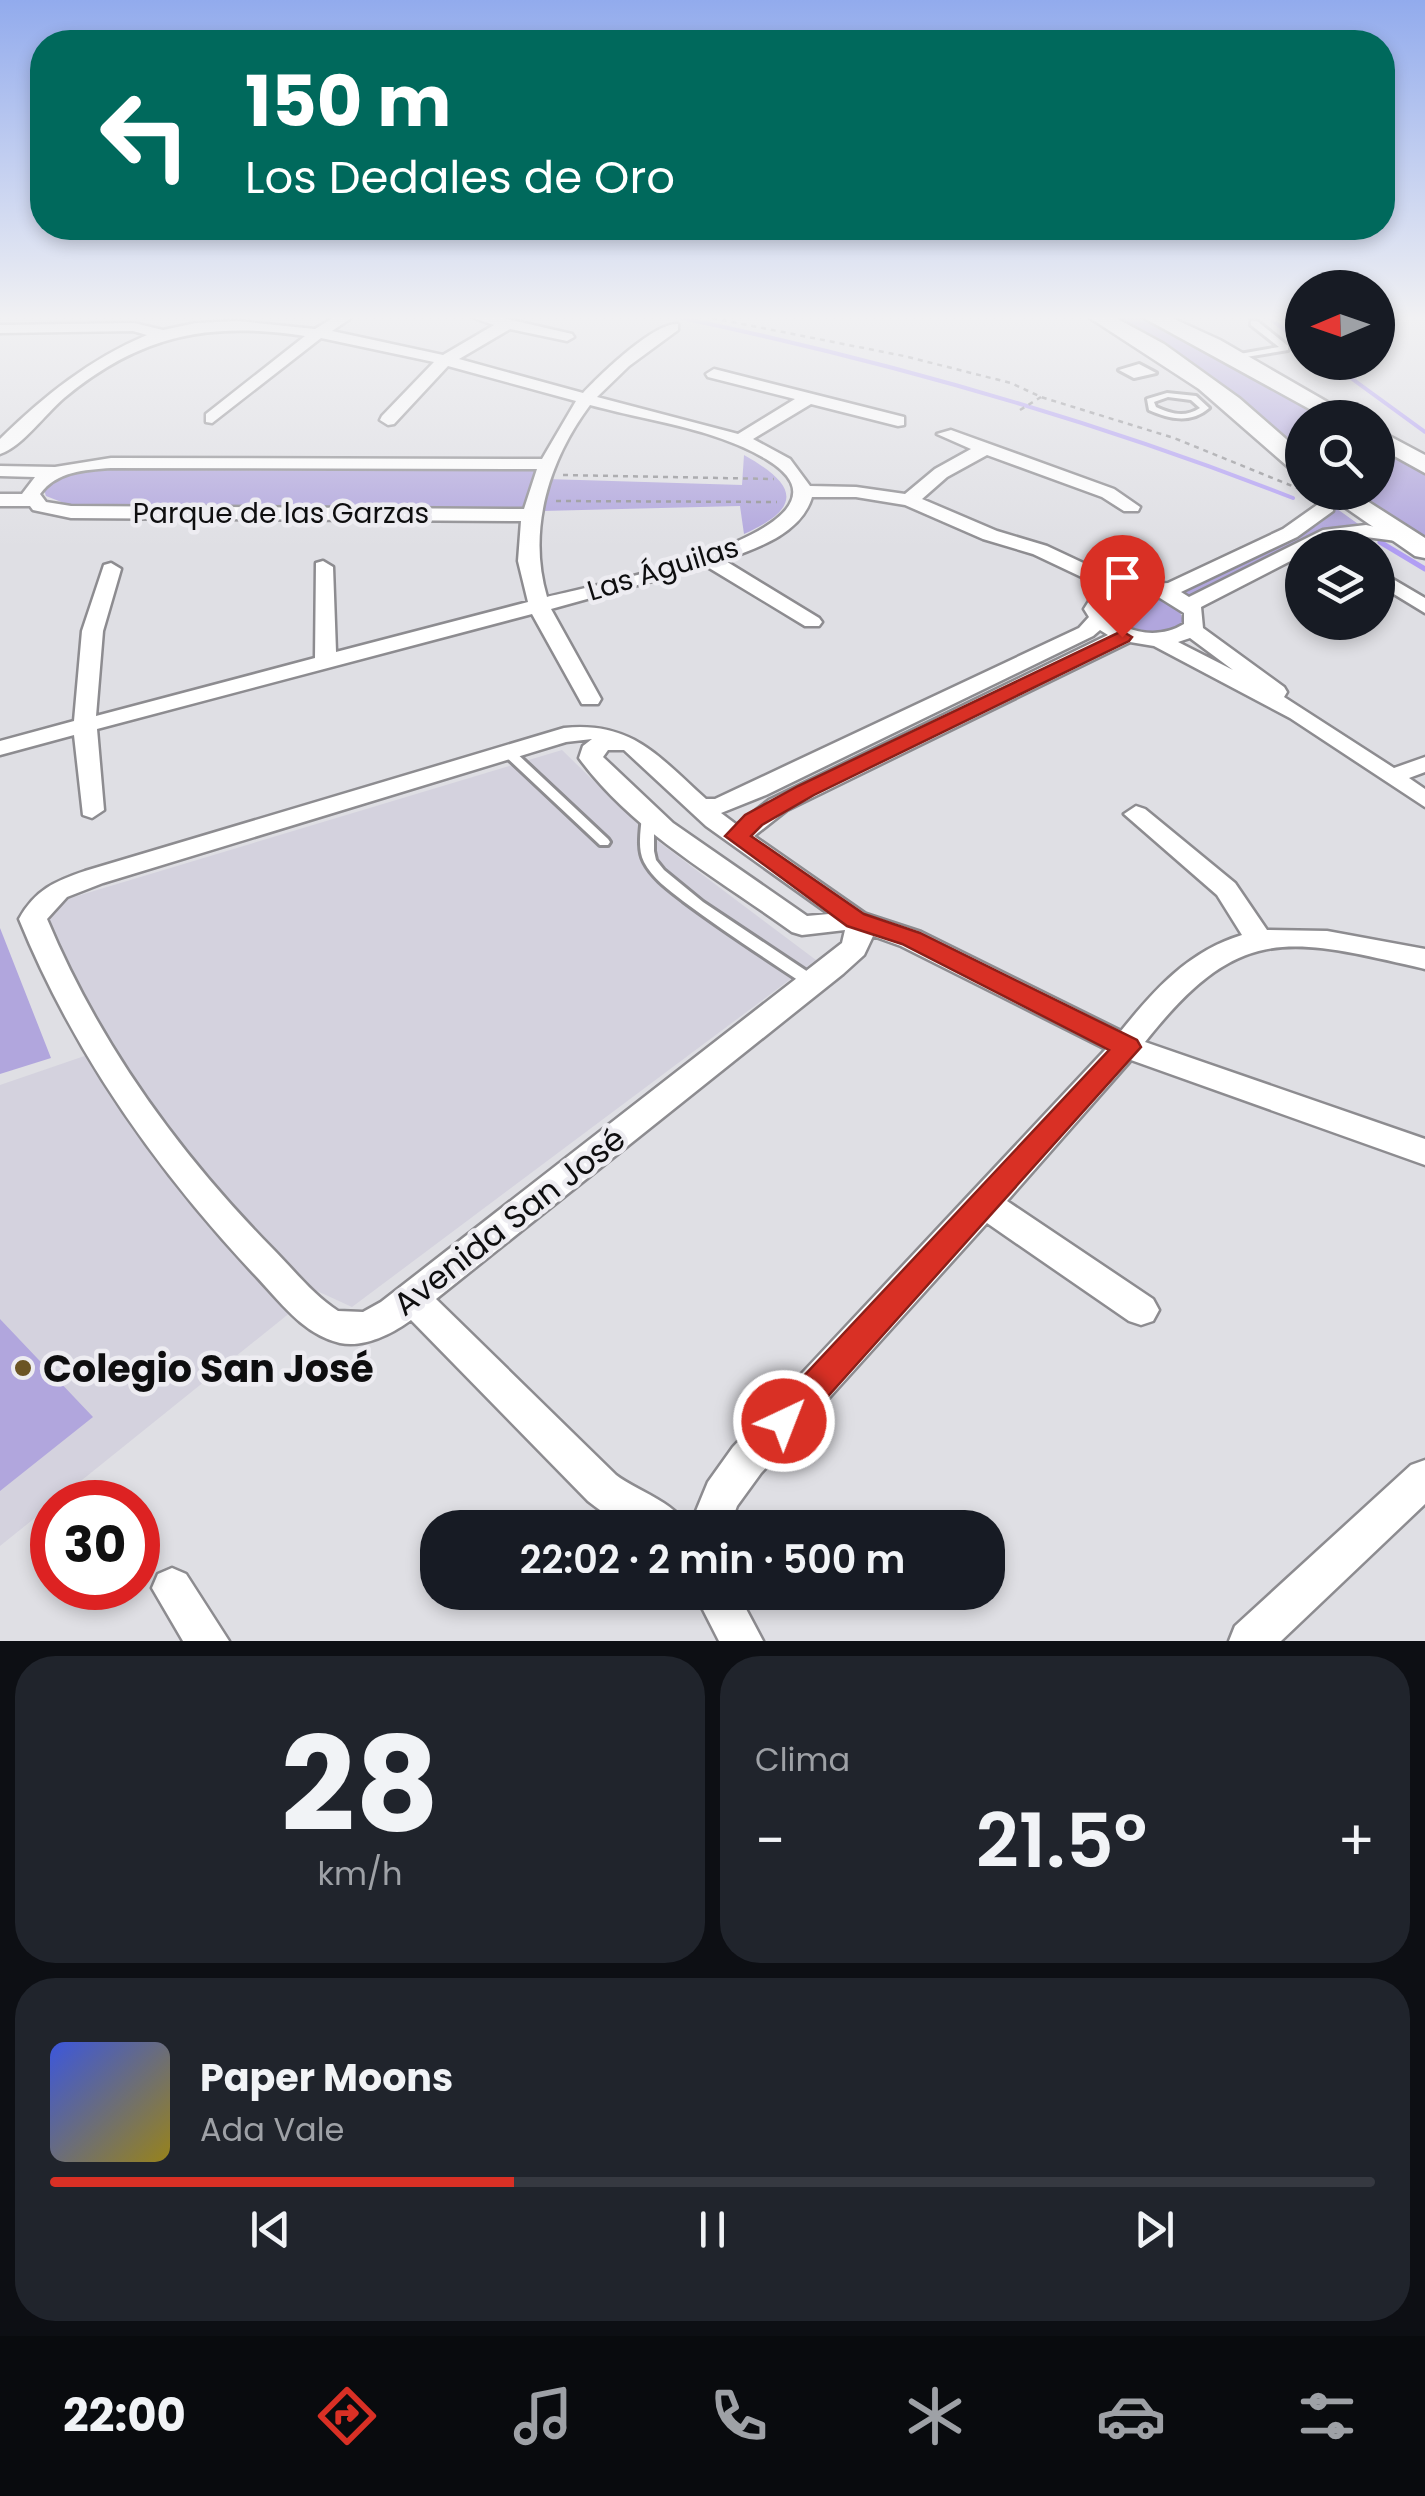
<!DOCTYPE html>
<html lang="es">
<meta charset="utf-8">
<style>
body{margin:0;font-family:Poppins,sans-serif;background:#20242c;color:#f1f3f6;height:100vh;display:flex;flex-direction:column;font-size:38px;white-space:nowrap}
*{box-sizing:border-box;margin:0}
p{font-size:32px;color:#9ea1a6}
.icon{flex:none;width:55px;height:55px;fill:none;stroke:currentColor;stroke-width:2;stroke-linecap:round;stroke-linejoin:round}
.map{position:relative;height:1641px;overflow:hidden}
.side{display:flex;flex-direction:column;gap:15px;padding:15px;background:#0d0f14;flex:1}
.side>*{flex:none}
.hud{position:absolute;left:30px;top:30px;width:1365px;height:210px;border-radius:40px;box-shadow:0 5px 15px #0003;background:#00695c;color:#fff;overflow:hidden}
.needle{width:65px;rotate:268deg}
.fabs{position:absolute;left:1285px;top:270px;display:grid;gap:20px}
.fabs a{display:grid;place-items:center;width:110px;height:110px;border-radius:50%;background:#171b24;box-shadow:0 5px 15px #0003;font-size:50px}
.speed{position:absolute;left:30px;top:1480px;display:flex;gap:20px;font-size:50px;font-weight:700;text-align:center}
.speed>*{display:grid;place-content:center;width:130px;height:130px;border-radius:50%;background:#171b24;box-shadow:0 5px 15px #0003;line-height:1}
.speed .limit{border:15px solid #d22;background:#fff;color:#111}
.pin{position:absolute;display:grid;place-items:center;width:85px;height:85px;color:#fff;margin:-102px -42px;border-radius:50% 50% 50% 0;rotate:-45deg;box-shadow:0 0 10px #0007}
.pin .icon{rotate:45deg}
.me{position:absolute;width:110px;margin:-55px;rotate:43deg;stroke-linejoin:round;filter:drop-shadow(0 0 8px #0008)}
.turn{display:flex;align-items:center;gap:35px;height:210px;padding:0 50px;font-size:45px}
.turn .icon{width:130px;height:130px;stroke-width:2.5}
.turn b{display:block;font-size:70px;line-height:85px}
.big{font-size:75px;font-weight:600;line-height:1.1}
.side .tile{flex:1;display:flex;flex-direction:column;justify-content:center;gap:15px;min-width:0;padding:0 35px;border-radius:40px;background:#20242c}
.side .dial{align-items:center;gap:0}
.dial b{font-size:130px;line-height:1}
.song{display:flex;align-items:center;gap:30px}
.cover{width:120px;height:120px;border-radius:15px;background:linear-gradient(135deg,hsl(230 70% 55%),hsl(50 70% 35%))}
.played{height:10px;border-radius:5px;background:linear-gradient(90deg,#d93025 35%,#363941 35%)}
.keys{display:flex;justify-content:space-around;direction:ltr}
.heat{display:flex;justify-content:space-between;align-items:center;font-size:55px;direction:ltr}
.side .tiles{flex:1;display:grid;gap:15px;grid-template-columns:1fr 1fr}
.tile:last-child{grid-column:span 2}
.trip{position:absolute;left:420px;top:1510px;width:585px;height:100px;border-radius:40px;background:#171b24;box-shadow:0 5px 15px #0003;font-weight:600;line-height:100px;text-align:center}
.dock{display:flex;height:160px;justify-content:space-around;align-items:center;background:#090b0e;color:#9ea1a6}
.dock .icon{width:70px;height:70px}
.dock .current{color:#d93025}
.dock b{font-size:45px;color:#f1f3f6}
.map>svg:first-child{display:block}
</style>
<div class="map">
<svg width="1425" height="1641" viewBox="0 0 1425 1641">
<rect width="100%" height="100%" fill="#dfdfe4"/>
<path fill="#d4d2de" d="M562,750l85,83 169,127 -464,347 -35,-16 -317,255v-461l102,-35 -53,-129 5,-18z"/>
<path fill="#b1a6dd" d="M1107,318h38l192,99 -35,1v38c-57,-56 -123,-103 -195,-138z
M1378,441l47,30v67l-78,-45 31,-1z
M744,455c53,30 60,52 0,79l-4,-28 -198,5 5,-32 195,6z
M94,470l441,1 -8,38 -458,-4 -23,-9 -2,-6 18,-13z
M1333,506l28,20 -40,5 -135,66 -7,-4 137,-67 12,-9z
M1137,594l25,4 17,11 4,12c-19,20 -67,14 -77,-13l10,-10z
M0,928l51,130 -51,16z
M0,1319l93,98 -93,74z"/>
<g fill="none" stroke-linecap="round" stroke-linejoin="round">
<path stroke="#b19ef4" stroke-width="4" d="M682,318c209,44 412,102 611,180
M1269,318l33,25
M1329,362l96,70"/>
<path stroke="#b19ef4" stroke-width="5" d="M1380,542l45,27"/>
<g stroke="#8d8c90" stroke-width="6">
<path id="lane" d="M1390,318h7l-12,23h-6l-1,-2z
M1251,321h6l31,25v4l-54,9v-4l45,-8 -28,-22z
M1139,364l17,9 -22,5 -15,-8z
M1167,393l29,3 13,12c-18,16 -40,11 -60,2l-2,-11zM1168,397l23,3 9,8c-15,10 -29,6 -44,-1l-2,-5z
M508,748l4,1 96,90 2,3 -2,3h-8l-96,-90 -2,-3z
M648,811l6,4v36l2,9 8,10 39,32 114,76 2,4 -2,4h-10c-42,-28 -84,-55 -124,-85 -14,-11 -31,-23 -39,-39 -7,-14 -3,-32 -2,-47z"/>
</g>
<g stroke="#8d8c90" stroke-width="5">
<path id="street" d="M333,318h18l-19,13 111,24 51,-30 -20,-7h29l69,16 2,3 -7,4 -57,-12 -51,30 124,34c17,-18 71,-71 95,-69v6l-49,36 -32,31 141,37 57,-35 -87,-22 -2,-3 8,-5 190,48v8l-6,1 -87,-22 -58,35 37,20 20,27 46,1 49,7 30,-25 36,-20 -34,-15 14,-4 163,59 26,18 -2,4h-14l-22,-14 -115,-42 -40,22 -25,22 75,32 50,15 81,38h26l14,-1 115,-54 34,-24v-13h18l-2,19 -36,26 -116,55 8,5 134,-67 43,-5 46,10v8l-46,-6 -64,11v7l-101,52 2,21 81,59 3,5 -3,5 110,71 31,-11v15l-16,6 16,11v18l-135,-89 -136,-72 -24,-4 -343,168 -33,26 112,78 55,18 200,99c34,-42 68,-80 121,-96l-25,-40 -93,-81 12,-8 9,3 90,74 32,47 60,1 98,18v20c-138,-32 -186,-46 -280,73l280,97v26l-294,-105 -124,141 146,98 6,11 -6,11 -12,4 -12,-4 -142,-98 -226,250 -24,33 -8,22h-40l19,-46 25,-35 373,-398 -205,-103 -28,-10 -9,19 -21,19 -407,325 180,176c21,16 61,28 72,53 -49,0 -60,5 -100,-27l-177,-181c-19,14 -47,28 -71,23 -38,-9 -61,-43 -87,-70 -98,-105 -180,-221 -234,-354 16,-29 36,-38 66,-48l479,-143c68,-7 95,29 142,71h9l364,-171 10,-11 -5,-8 10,-16 13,-4 -74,-35 -50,-15 -78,-34 -49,-8h-44c-11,37 -55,51 -88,63l95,58 3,4 -3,4h-14l-99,-60 -155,43 50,90 -3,5h-16l-50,-90 -435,115 7,81 -12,8 -9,-3 -9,-80 -74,20v-14l74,-20 8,-90 22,-66 7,-2 10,6 -18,62 -7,85 219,-58 1,-95 7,-2 10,6 3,85 192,-50 -10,-41 3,-40 -450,-3 -38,-8 -3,-4h-30v-12h22l13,-17 -35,-1v-10l55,1 56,-9 431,1 34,-58 -128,-35 -54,58 -6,1 -8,-5 2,-4 52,-54 -113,-24 -109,85 -6,-1v-8l99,-78c-96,-15 -165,-1 -241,62 -19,16 -41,48 -64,56v-15c44,-43 90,-80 147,-104l-14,-4 -133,2v-8l134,-2 29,7 33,-7 42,-2 77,8zM590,405c58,16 124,23 176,54 118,70 -183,129 -219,138 -20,-67 2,-137 43,-192zM111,468l426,1 -13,40 -453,-3 -25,-4 -6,-8c17,-23 44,-24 71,-26zM1136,594l24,4 24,15v11c-26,16 -62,10 -80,-15l5,-8zM1100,630l8,5 -339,165 -32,25 -16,-12 45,-18 327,-159zM1190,638l43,32 -55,-28zM592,739l-9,7 -4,12c54,74 140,121 213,174l10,3 43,-5 -3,13 -461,359 -18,10 -25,-1c-25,-16 -46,-43 -67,-64 -94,-96 -172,-204 -224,-328l20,-22 36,-14 463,-141zM608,750h16l82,76 123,88 -22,2 -134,-93 -70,-66z
M1391,578l34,20v15l-41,-25 -3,-4z
M1425,1460v44l-144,137h-52l6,-15 176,-161z
M172,1568l14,6 43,67h-46l-31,-53 6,-14z
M694,1592h43l26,49h-44z"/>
</g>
<g stroke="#8d8c90" stroke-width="5">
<path id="secondary" d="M1090,318h26l48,26 75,54 63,55v20l-9,-2 -94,-82z
M1144,318h28l48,22 135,78h-29z
M1378,430l47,25v18l-47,-26z
M1323,492h30l72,46v20l-10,-2z"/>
</g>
<path stroke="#8f8f93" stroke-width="2.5" stroke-dasharray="5 5" stroke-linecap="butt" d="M712,318l192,38 107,27 30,14 133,41 128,52
M1020,410l21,-13
M563,475l211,4
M556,501l221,1"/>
<use href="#lane" fill="#fff" fill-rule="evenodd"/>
<use href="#street" fill="#fff" fill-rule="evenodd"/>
<use href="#secondary" fill="#fff" fill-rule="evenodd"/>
</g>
<linearGradient id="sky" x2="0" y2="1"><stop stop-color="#92abed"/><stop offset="0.58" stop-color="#f1f1f3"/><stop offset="1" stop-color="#f1f1f3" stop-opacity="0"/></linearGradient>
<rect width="1425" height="548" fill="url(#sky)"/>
<path fill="#d93025" stroke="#8d1f18" stroke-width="2.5" d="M1122,631l10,6 -3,4 -315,154 -52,30 -11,11 113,78 56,19 217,107 4,7 -345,385 -12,5 -12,-5 -5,-11 5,-11 337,-360 -207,-106 -55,-18 -122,-90 20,-21 53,-29z"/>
<circle fill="#6b5424" stroke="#edecf1" stroke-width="4" cx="23" cy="1368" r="10"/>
<g text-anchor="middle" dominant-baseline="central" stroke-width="9" stroke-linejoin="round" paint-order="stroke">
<g font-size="28" fill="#0e0e0f" stroke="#edecf1">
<text x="281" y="513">Parque de las Garzas</text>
<text transform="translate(663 569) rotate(-17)">Las Águilas</text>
</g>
<g font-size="32" fill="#0e0e0f" stroke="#edecf1">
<text transform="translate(509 1221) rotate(-38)">Avenida San José</text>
</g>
<g font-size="38" font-weight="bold" fill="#0e0e0f" stroke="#edecf1" text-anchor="start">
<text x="43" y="1368">Colegio San José</text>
</g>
</g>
</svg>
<div class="fabs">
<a><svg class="needle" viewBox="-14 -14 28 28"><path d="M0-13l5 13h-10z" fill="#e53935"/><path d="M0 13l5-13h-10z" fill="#9ea1a6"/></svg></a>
<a><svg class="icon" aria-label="search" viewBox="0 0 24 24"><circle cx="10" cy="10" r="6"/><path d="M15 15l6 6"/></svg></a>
<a><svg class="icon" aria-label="layers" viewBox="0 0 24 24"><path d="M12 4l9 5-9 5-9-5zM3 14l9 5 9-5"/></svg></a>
</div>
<div class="speed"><div class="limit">30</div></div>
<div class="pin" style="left:1122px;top:637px;background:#d93025"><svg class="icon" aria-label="arrive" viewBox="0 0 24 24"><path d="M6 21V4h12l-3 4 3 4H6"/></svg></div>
<svg class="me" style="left:784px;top:1421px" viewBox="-20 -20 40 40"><circle r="17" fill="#d93025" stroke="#fff" stroke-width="3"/><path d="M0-11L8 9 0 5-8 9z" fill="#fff"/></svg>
<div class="trip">22:02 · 2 min · 500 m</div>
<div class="hud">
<div class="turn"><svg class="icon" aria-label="left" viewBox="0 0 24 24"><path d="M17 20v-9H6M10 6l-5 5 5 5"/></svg><div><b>150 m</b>Los Dedales de Oro</div></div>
</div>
</div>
<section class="side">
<div class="tiles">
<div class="tile dial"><b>28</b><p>km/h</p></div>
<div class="tile"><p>Clima</p>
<div class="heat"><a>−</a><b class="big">21.5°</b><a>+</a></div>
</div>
<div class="tile">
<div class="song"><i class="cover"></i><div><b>Paper Moons</b><p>Ada Vale</p></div></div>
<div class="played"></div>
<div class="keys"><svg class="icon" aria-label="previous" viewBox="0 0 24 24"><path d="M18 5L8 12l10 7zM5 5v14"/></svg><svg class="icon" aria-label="pause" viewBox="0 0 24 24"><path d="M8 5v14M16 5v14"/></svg><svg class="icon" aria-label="next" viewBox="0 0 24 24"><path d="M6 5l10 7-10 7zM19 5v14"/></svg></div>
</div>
</div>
</section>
<nav class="dock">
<b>22:00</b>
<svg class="icon current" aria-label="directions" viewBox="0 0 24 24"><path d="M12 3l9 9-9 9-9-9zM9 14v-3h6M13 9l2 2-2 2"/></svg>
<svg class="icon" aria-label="music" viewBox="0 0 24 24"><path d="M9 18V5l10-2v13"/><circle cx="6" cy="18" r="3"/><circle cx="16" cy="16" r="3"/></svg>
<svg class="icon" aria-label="phone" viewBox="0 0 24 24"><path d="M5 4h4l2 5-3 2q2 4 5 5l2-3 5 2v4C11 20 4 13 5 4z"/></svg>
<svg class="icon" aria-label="climate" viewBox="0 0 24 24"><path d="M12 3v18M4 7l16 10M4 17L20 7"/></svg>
<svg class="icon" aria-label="car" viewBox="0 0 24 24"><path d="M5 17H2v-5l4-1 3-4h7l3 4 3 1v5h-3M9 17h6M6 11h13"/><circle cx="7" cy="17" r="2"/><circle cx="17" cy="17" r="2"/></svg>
<svg class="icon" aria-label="filters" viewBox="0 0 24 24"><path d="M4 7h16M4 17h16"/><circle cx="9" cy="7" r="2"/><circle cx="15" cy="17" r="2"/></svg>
</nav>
